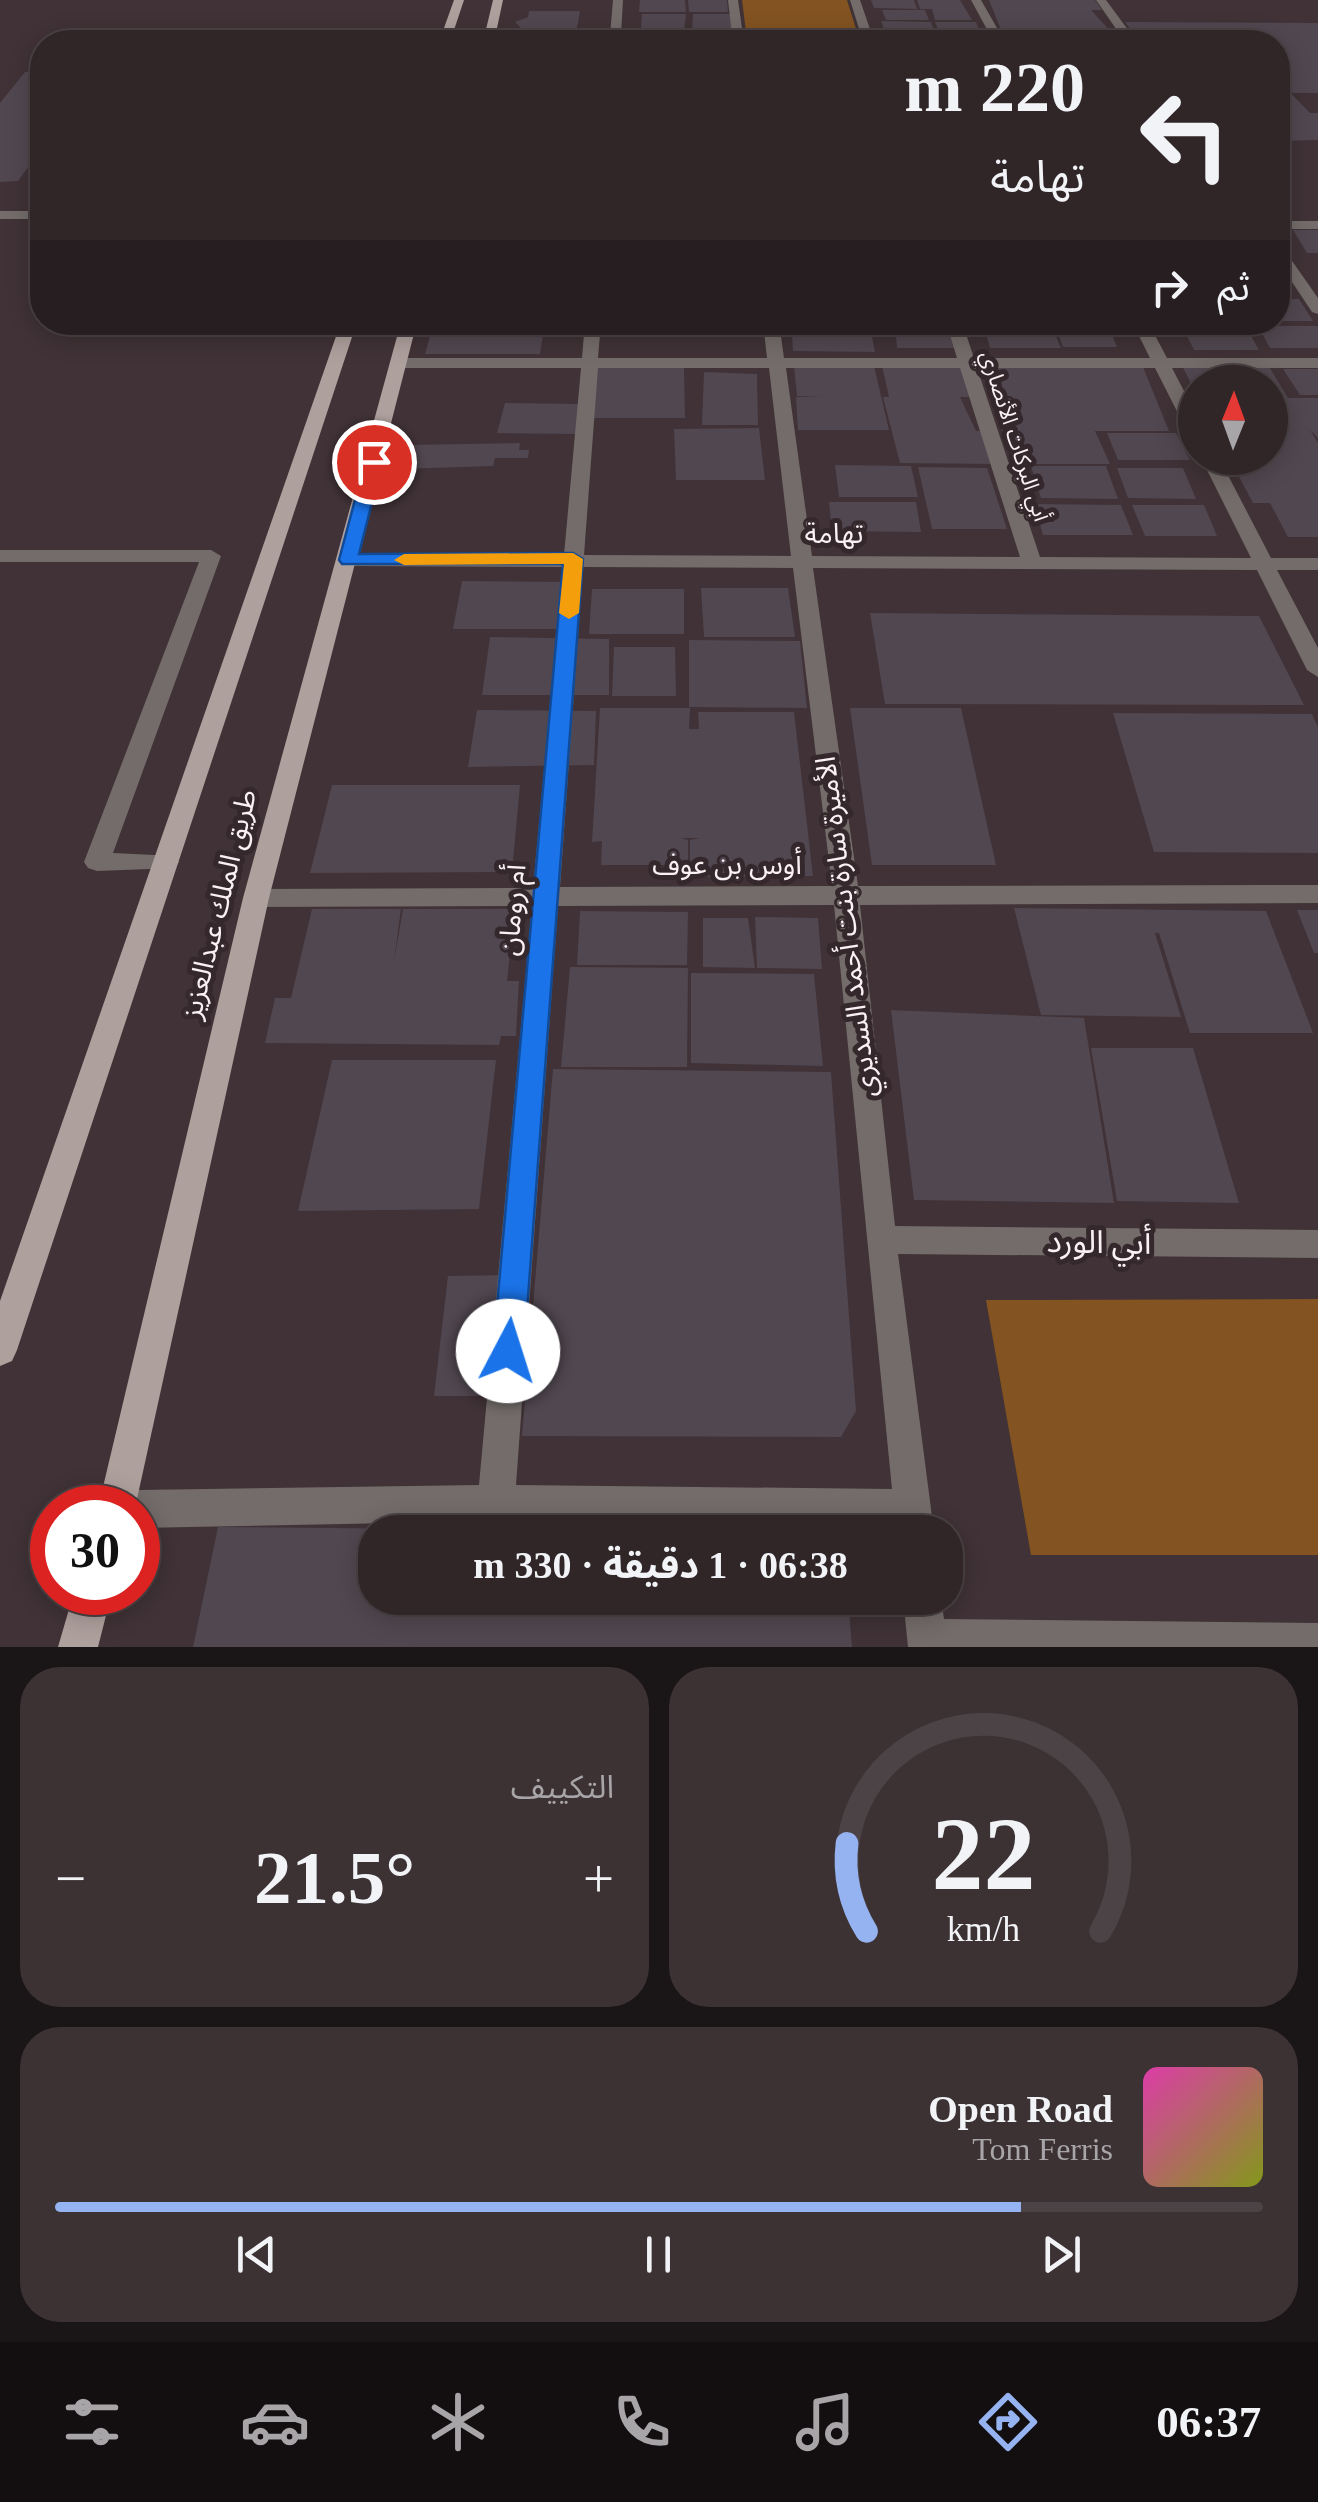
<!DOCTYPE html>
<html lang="ar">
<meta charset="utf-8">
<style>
body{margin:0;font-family:"Times New Roman","Noto Sans Arabic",serif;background:#3c3234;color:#f1f3f6;direction:rtl;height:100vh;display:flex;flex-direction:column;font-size:38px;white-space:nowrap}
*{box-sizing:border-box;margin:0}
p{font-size:32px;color:#a8a5a8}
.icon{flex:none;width:55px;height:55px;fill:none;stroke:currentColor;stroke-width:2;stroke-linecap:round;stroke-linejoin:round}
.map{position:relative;height:1647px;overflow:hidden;direction:ltr}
.drawer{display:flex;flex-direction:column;gap:20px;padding:20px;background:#1a1516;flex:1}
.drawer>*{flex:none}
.hud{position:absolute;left:30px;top:30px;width:1260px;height:305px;border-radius:40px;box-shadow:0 5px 25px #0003,0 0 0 2px #4b4345;direction:rtl;background:#302628;color:#f1f3f6;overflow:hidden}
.needle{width:65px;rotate:1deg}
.tools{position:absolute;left:1178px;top:365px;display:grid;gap:20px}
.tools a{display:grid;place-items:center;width:110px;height:110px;border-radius:50%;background:#302628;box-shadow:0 5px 25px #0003,0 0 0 2px #4b4345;font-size:50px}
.speed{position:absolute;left:30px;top:1485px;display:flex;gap:20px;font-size:50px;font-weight:700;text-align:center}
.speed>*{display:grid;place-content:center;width:130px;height:130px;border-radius:50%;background:#302628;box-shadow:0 5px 25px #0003,0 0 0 2px #4b4345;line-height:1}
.speed .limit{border:15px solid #d22;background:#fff;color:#111}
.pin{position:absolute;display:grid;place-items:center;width:85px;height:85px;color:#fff;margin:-42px;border:5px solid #fff;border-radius:50%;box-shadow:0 2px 10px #0007}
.me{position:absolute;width:110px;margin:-55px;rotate:5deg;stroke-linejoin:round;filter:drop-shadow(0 0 8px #0008)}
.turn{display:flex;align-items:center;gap:35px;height:210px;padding:0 40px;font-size:45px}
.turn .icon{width:130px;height:130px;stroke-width:2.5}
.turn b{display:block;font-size:70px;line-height:85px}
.then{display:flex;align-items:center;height:95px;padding:0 40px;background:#0003;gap:20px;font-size:38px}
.big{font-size:75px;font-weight:700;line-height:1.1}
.drawer .widget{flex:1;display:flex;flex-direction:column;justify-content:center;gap:15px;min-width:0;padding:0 35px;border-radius:40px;background:#3c3234}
.drawer .dial{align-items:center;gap:0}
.dial svg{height:260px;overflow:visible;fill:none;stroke:#4b4345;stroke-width:7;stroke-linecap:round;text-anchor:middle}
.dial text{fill:#f1f3f6;stroke:none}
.song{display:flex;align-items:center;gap:30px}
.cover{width:120px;height:120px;border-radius:15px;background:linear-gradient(135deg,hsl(320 70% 55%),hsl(70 70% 35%))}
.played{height:10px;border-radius:5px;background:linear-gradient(90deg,#95b2f1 80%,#4b4345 80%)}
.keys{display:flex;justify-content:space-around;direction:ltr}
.heat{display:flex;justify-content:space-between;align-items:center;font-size:55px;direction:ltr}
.drawer .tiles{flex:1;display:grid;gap:20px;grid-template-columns:1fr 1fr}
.widget:last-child{grid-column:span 2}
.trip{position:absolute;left:358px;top:1515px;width:605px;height:100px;border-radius:40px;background:#302628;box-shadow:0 5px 25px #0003,0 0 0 2px #4b4345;font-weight:700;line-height:100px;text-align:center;direction:rtl}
.tabs{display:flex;height:160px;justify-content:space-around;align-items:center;background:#130f10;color:#a8a5a8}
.tabs .icon{width:70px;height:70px}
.tabs .on{color:#95b2f1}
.tabs b{font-size:45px;color:#f1f3f6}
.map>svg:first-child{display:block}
</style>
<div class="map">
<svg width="1318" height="1647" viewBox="0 0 1318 1647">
<rect width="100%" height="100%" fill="#403236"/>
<path fill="#835321" d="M742,0h105l10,32h-111z
M1318,1299v256h-287l-45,-255z"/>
<path fill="#514750" d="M640,0h45l1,12h-47z
M688,0h39l1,12h-39z
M871,0h43l3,9 -43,-1z
M917,0h43l12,20h-37l-3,-11h-12z
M989,0h106l7,10h-11l23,25h-111z
M882,10h43l4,10h-43z
M529,11h51l-3,17h-56l-6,-6 13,-5z
M642,14h44l-2,17 -43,-1z
M693,14h39l3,17h-43z
M881,21l50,1 4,11 -50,-1z
M935,22h41l4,10h-41z
M1125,22l193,1v70h-25l-15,-17v-34h-138z
M25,72h17v76l-24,33 -18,1v-79z
M1278,80l32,33h8v27l-40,1z
M1293,230h25v23h-11z
M1278,299h21l14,22h-35z
M434,322h111l-5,32h-115z
M791,322h78l6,30 -82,-1z
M983,322h67l11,26h-71z
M895,325l59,1 7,22h-64z
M1182,326l64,1 13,23h-65z
M1258,326h60v22h-48z
M1056,328h53l8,19h-54z
M1181,364l87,1 20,33h30v40l-8,-8 8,13v94h-30l-18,-34h-17l-24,-45h41v-76h-75v9z
M794,366h80l15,64h-91l-2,-33 27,-1h-26z
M882,366h78l10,31h-10l16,34h9l10,33 -95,-1 -17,-66h6z
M979,366l164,1 26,64h-74l15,33h-96z
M594,367h90l1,51h-95z
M1283,369h35v26h-18z
M704,372l53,2 1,51h-56z
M505,403l76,1 -3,30 -81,-1z
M759,428l6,52h-89l-2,-51z
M1107,433h69l14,27h-72z
M520,443l-1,7h10l-1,8h-33l-2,8 -94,3 7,-24z
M835,465l76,1 7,31h-79z
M1031,466h75l12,33 -77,-1z
M918,467l69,1 20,61h-75z
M1117,468h66l13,31 -68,-1z
M829,502h87l5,30 -89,-1z
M1034,504l87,1 12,30h-90z
M1132,505h72l13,31h-72z
M462,581l120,1 -4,47h-125z
M701,588h87l7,49h-91z
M592,589h92v45h-95z
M870,613l389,3 45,89 -419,-1z
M490,637l119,2v56h-127z
M689,640l111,1 7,67 -118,-1z
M614,647h61l1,49h-64z
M600,708h90l-1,21h10l-1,-17h96l19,164 -123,1v-37l10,-2h-19l7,2v25h-87l1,-24 -10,1z
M850,708h111l35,157h-124z
M477,710l119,1 -2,54 -126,2z
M1113,713l199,1 6,13v126l-164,-1z
M332,785h188l-8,87 -202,1z
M1014,908l252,3 47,122h-123l-31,-100h-4l26,84 -140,-2z
M312,909h89l-7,52 9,-52h112l-8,72h12l-3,55h-15l-2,9 -234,-2 10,-45h16z
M1297,910h21v43h-4z
M580,911l108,1 -1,53h-110z
M755,917l63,1 4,51 -65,-1z
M703,918h45l7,50 -52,-1z
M570,967l118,1 -1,99h-126z
M691,973l123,1 9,92 -132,-3z
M891,1010l193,8 30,185 -200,-3z
M1091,1048h102l46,155 -122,-2z
M332,1060h164l-17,149 -181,2z
M553,1069l278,3 25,339 -15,26 -319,-1z
M511,1275l-10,121h-67l14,-120z
M218,1527l209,2v3h-52v66h473l4,49h-659z"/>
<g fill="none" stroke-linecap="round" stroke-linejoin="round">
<path fill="#736c6a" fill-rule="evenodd" d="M613,0h10l-2,35h111l-4,-35h10l5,35h118l-11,-35h10l12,35h118l-19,-35h10l20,35 120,1 -25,-36h10l31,42 -647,-1 -6,-3 6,-3h120z
M0,211h42v8h-42z
M1278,221h40v8h-40z
M1278,247l5,1 35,50v16l-6,-2 -34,-51z
M585,322h16l-3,36h169l-4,-36h16l5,36h173l-11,-36h16l12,36h176l-18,-36h16l19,36h151v10h-146l23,44v22l-9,-5 -31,-61h-178l63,189 211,1 -50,-100h18l52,100h47v12h-41l41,78v29l-11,-7 -50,-100 -444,-2 45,318 460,-1v18l-458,2 35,321 423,4v28l-420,-4 36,278h-38v-6l-400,-5 -358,7v-20h-18l5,-12 13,-6 341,-5 53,-579 -276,1 -9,-2 -4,-7 4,-7 9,-2 277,-1 30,-321 -214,-1 -10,-6 10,-6 215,1 17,-187h-182l-8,-5 8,-5h183zM598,368h171l22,188 -207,-1zM786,368h174l60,189 -208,-1zM583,567l210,1 39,318 -272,1zM834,905l58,584 -376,-4 42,-579z
M0,550h211l10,6 -108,297 62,3 4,6 -4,6 -78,3 -9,-3 -4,-6 115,-300h-199z
M903,1598h38l3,21 374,4v24h-410z"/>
<path fill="#aea09d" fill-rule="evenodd" d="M454,0h10l-14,42h-11z
M493,0h10l-9,42h-11z
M341,322h16l-340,1028 -5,11 -12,5v-65z
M401,322h16l-148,576 -134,610h-37l145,-610z
M74,1592h38l-14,55h-40z"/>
</g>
<path fill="#1a73e8" stroke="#114b97" stroke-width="2.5" d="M374,457l8,5 -23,92 214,-1 10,6 -59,792 -4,10 -12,5 -11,-5 -4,-10 70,-787h-221l-3,-4 26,-98z"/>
<path fill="#f59e0b" d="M573,553l10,6 -4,54 -10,6 -10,-6 5,-49 -160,1 -10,-5 10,-6z"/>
<g text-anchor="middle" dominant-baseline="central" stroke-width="10" stroke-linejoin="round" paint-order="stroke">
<g font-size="22" fill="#faf1f4" stroke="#35282c">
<text transform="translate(1015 436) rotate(72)">أبي البركات الأنصاري</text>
</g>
<g font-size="28" fill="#faf1f4" stroke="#35282c">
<text x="834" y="533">تهامة</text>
<text x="727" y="864">أوس بن عوف</text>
<text transform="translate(219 904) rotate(-76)">طريق الملك عبدالعزيز</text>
<text transform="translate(512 910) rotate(-85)">أم رومان</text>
<text transform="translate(846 927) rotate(-97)">الأميرة سارة بنت أحمد السديري</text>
</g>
<g font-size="32" fill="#faf1f4" stroke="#35282c">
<text transform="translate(1099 1242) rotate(1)">أبي الورد</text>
</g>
</g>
</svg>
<div class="tools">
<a><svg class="needle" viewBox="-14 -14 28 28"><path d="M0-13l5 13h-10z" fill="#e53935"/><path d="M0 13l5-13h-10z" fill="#a8a5a8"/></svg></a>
</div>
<div class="speed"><div class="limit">30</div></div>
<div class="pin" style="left:374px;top:462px;background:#d93025"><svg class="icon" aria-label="arrive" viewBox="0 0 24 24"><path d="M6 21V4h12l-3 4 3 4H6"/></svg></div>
<svg class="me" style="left:508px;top:1351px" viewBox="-20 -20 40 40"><circle r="19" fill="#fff"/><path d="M0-13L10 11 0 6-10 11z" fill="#1a73e8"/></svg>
<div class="trip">06:38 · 1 دقيقة · 330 m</div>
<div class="hud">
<div class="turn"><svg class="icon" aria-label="left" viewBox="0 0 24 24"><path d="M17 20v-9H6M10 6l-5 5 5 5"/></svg><div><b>220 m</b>تهامة</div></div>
<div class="then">ثم<svg class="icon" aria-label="right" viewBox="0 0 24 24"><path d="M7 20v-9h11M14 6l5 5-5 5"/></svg></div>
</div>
</div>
<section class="drawer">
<div class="tiles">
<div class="widget dial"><svg viewBox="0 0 100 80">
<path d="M14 69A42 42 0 1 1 86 69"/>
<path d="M14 69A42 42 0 0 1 8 42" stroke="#95b2f1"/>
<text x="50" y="56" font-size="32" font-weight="700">22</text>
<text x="50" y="72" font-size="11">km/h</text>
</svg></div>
<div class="widget"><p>التكييف</p>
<div class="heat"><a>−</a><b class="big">21.5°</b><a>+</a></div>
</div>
<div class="widget">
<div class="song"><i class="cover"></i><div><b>Open Road</b><p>Tom Ferris</p></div></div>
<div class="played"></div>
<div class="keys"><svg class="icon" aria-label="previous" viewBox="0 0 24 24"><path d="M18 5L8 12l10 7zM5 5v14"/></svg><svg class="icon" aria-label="pause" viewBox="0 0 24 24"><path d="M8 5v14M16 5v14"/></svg><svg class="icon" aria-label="next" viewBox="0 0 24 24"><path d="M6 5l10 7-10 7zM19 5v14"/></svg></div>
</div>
</div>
</section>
<nav class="tabs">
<b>06:37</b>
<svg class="icon on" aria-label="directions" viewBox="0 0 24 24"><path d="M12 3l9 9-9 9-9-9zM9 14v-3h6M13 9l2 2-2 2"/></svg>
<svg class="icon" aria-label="music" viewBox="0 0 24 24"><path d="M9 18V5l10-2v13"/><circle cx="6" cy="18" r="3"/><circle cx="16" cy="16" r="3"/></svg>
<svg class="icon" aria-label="phone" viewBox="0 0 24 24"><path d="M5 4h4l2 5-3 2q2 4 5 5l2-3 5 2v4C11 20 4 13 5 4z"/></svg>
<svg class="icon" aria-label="climate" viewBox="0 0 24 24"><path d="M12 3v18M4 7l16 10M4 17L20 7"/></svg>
<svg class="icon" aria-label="car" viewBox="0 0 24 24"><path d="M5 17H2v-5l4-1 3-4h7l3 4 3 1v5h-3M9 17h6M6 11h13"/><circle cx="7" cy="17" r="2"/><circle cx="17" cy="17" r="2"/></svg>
<svg class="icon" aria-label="filters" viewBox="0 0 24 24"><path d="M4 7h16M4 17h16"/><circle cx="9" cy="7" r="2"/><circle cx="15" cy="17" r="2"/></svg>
</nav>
